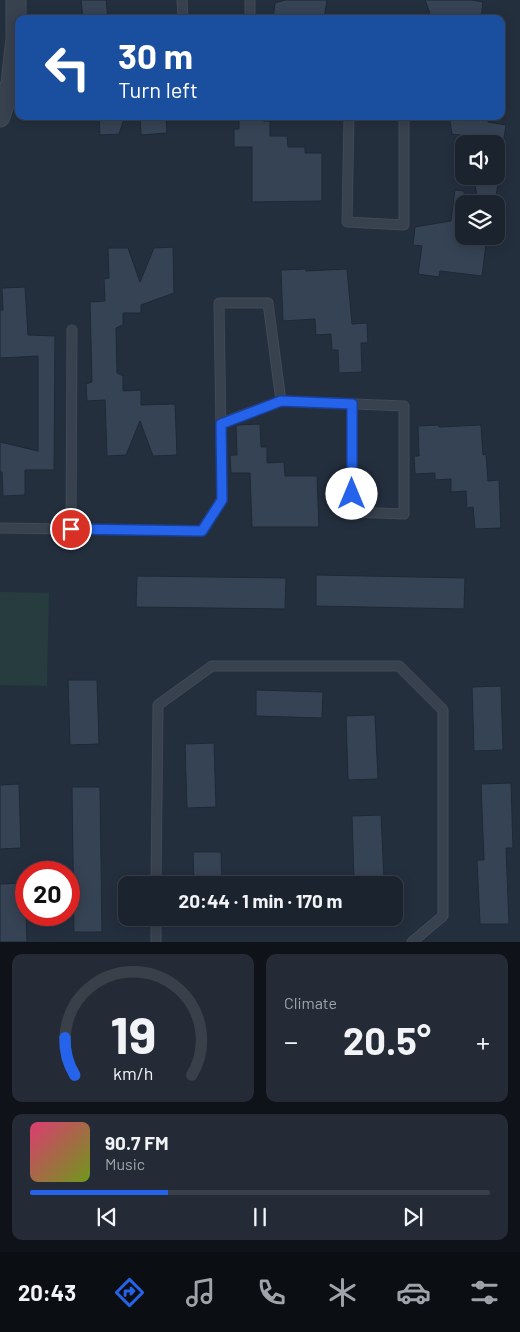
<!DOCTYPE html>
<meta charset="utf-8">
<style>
body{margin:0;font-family:Barlow,sans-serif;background:#242b36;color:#f1f3f6;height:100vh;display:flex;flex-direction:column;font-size:19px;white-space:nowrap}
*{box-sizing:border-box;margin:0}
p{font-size:16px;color:#a0a4aa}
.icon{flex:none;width:28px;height:28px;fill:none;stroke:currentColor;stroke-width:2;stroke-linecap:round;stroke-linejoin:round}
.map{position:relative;height:942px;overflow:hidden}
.drawer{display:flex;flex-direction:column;gap:12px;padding:12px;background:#0f1319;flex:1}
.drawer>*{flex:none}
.top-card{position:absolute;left:15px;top:15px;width:490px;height:105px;border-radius:10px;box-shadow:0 2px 12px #0003,0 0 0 1px #39404a;background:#1a4fa0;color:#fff;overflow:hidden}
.fabs{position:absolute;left:455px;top:135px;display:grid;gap:10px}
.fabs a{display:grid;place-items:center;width:50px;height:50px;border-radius:10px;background:#1b232e;box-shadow:0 2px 12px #0003,0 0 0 1px #39404a;font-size:25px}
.speed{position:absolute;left:15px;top:861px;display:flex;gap:10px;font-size:25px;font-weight:700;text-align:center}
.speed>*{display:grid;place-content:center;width:65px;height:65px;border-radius:50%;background:#1b232e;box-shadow:0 2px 12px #0003,0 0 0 1px #39404a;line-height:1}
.speed .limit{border:8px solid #d22;background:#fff;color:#111}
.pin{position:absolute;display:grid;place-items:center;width:42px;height:42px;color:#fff;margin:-21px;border:2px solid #fff;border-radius:50%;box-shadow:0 1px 5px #0007}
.me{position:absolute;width:55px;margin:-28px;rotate:0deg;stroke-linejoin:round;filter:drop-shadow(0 0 4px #0008)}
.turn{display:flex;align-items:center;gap:18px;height:105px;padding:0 20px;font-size:22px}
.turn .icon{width:65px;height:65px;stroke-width:2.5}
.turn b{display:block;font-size:35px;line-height:42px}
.big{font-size:38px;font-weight:700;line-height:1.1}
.drawer .card{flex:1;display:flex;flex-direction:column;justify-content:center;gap:8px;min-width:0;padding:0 18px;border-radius:10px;background:#242b36}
.drawer .dial{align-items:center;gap:0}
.dial svg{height:130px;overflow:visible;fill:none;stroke:#39404a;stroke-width:7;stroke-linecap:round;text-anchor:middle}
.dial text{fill:#f1f3f6;stroke:none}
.song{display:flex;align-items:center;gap:15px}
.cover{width:60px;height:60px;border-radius:8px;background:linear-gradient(135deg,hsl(340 70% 55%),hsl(80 70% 35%))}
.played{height:5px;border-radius:2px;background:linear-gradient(90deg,#2563eb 30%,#39404a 30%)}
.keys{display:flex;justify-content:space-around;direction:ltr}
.heat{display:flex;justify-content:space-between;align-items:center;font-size:28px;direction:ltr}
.drawer .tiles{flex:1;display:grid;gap:12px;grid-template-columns:1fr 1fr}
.card:last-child{grid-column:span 2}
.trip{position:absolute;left:118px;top:876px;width:285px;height:50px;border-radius:10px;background:#1b232e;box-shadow:0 2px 12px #0003,0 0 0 1px #39404a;font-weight:700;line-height:50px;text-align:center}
.tabs{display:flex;height:80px;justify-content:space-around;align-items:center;background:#0b0e12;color:#a0a4aa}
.tabs .icon{width:35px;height:35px}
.tabs .active{color:#2563eb}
.tabs b{font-size:22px;color:#f1f3f6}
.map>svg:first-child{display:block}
</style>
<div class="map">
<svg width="520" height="942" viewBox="0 0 520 942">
<rect width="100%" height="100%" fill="#242f3e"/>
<path fill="#263c3f" d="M0,592l49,1 -2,93 -47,-1z"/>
<path fill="#364354" stroke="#1f2835" d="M81,0h25l2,19h-25z
M285,0h42l-3,19h-51l2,-16z
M425,0h47l11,2 -2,17h-49z
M99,116h26l-6,18 -19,1z
M140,116h26l1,17 -26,2z
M239,116h24v5h7v15h17l1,11h17v6h17v48l-70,1v-55h-18v-18h5z
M449,116h38l1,6 18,3 -3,19h-34l-1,-8 -16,-2z
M474,176h25l-4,28h-17z
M455,190l9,1v45h23l-5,40 -42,-5 -1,6 -21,-3 4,-28 -9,-1 2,-18 36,-6z
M173,247l1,46 -33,12v8h-18v12l-7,3 1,45 6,3v15l18,-1v15l34,-1 2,51 -24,1 -13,-35 -14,34 -19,1 -2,-56 -18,1 -1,-17 6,-2 -2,-80 15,-1 -1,-22 5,-1 -1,-30h20l12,34 14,-34z
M306,269v2l41,-2 5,55 15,-1 1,20h-7l1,29 -23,1 -1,-23h-6l-1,-16 -15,1 -1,-16 -32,2 -2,-51z
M25,287l3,48 27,1 -1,134h-29v25l-22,1 -1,-24h-2v-30l38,9v-95l-38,2v-48h3l-1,-22z
M260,424l1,23h6v16l17,-1 1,14h32l2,51h-67l-2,-54h-19l-1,-18h7l-1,-30z
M439,425v2l42,-2 2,30 3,-1 2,27 11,-1 2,48 -26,1 -2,-22 -6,1 -1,-17 -15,1v-13l-16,1v-7l-20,1 -1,-18h5l-1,-30z
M316,575l149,3 -1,31 -148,-3z
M137,576l149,2 -1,31 -149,-2z
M68,680h29l2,64 -29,1z
M501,686l2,64 -29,1 -2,-64z
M256,690l67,2 -1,26 -66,-2z
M375,715l3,64 -30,1 -2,-64z
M214,743l2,64 -29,1 -2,-64z
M511,783l2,65h-7l3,76h-29l-3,-64h7l-3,-76z
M19,784l2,64 -21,1v-64z
M72,787h28l2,145h-28z
M381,815l3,64 -30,1 -2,-64z
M193,852h28l1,33h-28z
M25,883l2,59h-27v-58z"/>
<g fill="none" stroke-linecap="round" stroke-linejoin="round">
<g stroke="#414a57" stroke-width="11">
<path id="lane" d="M182,0l1,19
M250,0v19
M349,116l-2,106 57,3v-109
M221,423l60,-22
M0,528l202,3 20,-32 -3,-196h49l13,98 123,5v108l-52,-2v-108
M71,529l1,-199
M156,885l2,-180 54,-39h187l44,44v206l-31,26
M156,942v-24"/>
</g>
<g stroke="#414a57" stroke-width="21">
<path id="street" d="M0,117l11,-34 5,-45v-38"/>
</g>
<use href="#lane" stroke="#38414e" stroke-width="9"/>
<use href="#street" stroke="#38414e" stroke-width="19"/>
</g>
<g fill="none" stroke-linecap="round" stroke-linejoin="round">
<g stroke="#184099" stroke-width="12">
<path id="route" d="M71,529l131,2 20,-31 -1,-76 60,-23 71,3v90"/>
</g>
<use href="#route" stroke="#2563eb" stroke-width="9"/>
</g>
</svg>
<div class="fabs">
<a><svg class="icon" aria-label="sound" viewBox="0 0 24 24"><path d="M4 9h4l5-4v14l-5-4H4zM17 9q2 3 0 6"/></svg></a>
<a><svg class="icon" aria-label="layers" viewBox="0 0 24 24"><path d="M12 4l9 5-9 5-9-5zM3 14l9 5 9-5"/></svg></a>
</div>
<div class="speed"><div class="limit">20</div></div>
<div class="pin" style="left:71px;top:529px;background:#d93025"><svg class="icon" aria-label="arrive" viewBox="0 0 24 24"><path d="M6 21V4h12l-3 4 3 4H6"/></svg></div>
<svg class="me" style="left:352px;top:494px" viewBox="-20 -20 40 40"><circle r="19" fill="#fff"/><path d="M0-13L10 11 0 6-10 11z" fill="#2563eb"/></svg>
<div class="trip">20:44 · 1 min · 170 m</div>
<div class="top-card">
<div class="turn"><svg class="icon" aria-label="left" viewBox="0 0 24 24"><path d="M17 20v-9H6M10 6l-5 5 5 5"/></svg><div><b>30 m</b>Turn left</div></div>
</div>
</div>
<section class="drawer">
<div class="tiles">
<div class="card dial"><svg viewBox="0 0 100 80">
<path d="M14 69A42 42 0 1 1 86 69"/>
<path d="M14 69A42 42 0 0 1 8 46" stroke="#2563eb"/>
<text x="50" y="56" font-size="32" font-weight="700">19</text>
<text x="50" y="72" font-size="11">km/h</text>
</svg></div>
<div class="card"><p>Climate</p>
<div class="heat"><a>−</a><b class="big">20.5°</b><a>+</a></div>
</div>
<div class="card">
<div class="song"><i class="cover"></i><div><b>90.7 FM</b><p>Music</p></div></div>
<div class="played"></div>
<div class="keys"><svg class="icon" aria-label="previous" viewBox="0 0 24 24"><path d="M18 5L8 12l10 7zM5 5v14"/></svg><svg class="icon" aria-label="pause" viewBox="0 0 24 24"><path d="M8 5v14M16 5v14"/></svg><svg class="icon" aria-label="next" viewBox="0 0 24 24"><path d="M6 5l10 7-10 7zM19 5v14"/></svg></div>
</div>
</div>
</section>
<nav class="tabs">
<b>20:43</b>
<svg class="icon active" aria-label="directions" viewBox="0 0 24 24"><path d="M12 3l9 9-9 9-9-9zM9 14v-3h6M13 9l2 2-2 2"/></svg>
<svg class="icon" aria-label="music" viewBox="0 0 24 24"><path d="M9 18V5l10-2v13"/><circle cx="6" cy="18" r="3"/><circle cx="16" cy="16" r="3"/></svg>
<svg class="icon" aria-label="phone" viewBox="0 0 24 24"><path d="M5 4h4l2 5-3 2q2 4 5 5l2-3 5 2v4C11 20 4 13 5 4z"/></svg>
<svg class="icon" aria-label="climate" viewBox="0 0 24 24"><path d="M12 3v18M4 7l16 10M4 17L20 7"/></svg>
<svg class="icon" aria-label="car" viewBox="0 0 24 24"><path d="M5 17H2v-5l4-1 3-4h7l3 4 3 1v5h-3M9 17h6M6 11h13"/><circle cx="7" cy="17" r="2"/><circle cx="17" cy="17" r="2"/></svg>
<svg class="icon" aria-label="filters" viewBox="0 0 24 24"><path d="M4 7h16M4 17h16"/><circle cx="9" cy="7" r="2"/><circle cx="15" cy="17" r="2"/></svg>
</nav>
